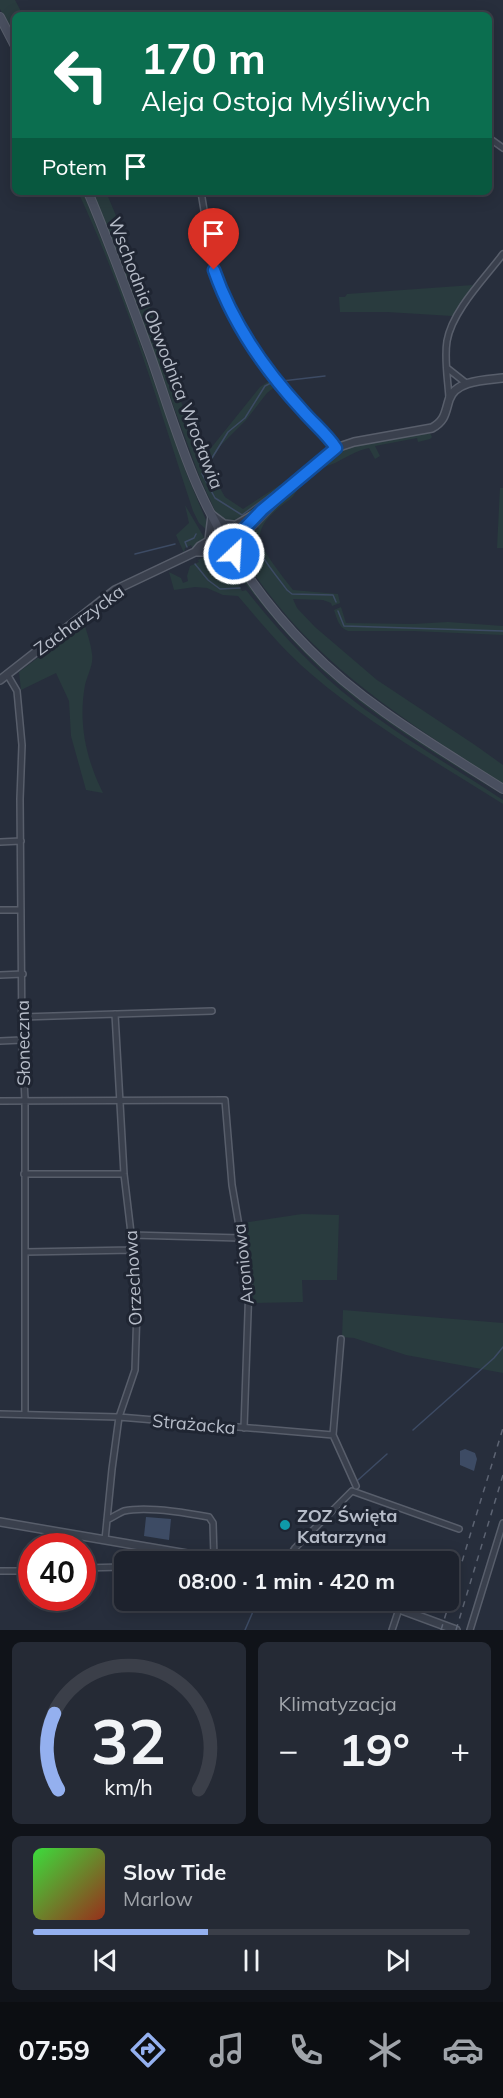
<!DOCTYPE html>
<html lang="pl">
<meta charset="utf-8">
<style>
body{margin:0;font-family:Mulish,sans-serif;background:#252a35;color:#f1f3f6;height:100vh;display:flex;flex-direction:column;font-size:22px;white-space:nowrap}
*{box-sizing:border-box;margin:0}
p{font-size:20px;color:#a0a4aa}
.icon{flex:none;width:33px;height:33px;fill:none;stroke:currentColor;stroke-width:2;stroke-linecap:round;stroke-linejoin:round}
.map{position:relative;height:1630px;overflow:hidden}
.panel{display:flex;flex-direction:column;gap:12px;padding:12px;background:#101319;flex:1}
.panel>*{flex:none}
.guide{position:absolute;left:12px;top:12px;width:480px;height:183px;border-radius:9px;box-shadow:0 3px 15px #0003,0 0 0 2px #3b3f49;background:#0b6e4f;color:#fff;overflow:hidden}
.speed{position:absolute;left:18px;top:1533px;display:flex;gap:12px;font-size:30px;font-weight:700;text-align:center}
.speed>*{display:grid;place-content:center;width:78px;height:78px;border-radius:50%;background:#1d222d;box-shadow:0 3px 15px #0003,0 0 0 2px #3b3f49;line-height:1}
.speed .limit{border:9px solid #d22;background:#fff;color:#111}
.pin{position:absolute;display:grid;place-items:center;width:51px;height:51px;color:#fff;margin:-62px -26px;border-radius:50% 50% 50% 0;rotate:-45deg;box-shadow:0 0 6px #0007}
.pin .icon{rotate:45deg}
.me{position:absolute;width:66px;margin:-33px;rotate:25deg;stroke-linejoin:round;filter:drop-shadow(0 0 4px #0008)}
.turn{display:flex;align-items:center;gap:21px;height:126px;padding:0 30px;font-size:27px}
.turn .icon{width:78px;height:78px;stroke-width:2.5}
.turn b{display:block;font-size:42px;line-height:51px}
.then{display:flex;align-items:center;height:57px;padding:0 30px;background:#0003;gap:12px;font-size:22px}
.big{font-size:45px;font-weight:700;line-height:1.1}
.panel .card{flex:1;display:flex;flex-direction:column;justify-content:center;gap:9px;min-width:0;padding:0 21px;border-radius:9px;background:#252a35}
.panel .dial{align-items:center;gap:0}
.dial svg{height:156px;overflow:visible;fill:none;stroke:#3b3f49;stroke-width:7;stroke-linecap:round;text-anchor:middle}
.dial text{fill:#f1f3f6;stroke:none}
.song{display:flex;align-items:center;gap:18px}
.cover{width:72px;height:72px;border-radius:9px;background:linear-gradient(135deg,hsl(120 70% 55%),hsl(10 70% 35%))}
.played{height:6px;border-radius:3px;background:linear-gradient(90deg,#94b0ef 40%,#3b3f49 40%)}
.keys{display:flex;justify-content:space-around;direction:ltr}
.heat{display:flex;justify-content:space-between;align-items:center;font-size:33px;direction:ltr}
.panel .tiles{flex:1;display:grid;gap:12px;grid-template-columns:1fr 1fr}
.card:last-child{grid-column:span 2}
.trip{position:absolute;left:114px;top:1551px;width:345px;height:60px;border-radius:9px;background:#1d222d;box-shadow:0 3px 15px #0003,0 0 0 2px #3b3f49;font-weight:700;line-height:60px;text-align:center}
.tab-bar{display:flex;height:96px;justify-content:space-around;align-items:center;background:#0c0e12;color:#a0a4aa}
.tab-bar .icon{width:42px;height:42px}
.tab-bar .selected{color:#94b0ef}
.tab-bar b{font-size:27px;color:#f1f3f6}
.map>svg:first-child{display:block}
</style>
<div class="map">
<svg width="503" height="1630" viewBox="0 0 503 1630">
<rect width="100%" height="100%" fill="#272e3c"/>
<path fill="#293b3e" d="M0,0h15l8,15h-8v23l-15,-29z
M78,192h5l38,97 66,186 19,45 3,12 -10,-9 -6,-12c-35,-107 -67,-217 -115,-319z
M92,192h14l31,73 36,116 30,77 57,-71 12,-8 5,6 -10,8 -21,27 -25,25 -13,22 17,30 18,12 43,-28 3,2 -29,24 -24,16h-9l-10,-8 -17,-37 -77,-208z
M473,285l-21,31 -65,-4h-47l-1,-15h6l2,-3z
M430,433l2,4 -2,2 -12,3 -1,-4 -42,8 5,10 -5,3 -6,-11c-14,3 -22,9 -34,15 -4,2 -9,3 -13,5 -6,3 -13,9 -18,14 -6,5 -9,14 -15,18 -10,7 -28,21 -29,35 -1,14 24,43 33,55l45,4 2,9 -8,3 -1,-3 -8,-3 -30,-1 4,9 18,19 62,53 98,65 28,20v19c-102,-67 -193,-121 -260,-227l11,-8 -5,-9 3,-2 -1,-7 8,-2 -4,-6 46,-41 -1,-2 34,-28 19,-7z
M500,488h3v60h-6z
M185,505l20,34 -13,9 -1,-3 -6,3 -1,5 -8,-18 13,-12z
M212,552l14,11 14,19 -2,2 4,7 4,-1c32,41 67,79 108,111 47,36 99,66 149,99v4c-65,-41 -134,-80 -193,-131 -27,-23 -49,-50 -72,-77l-15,-1 -16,-7 -12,-1 -21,3 -5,-18 12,6 2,5 5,-2 -1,-5 3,-10 9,-4 -1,-2z
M233,562l36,50 61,64 44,35 129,85c-59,-38 -121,-73 -173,-119 -37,-32 -67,-71 -97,-109z
M341,607l5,16 67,1 35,-2 55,4v9l-91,-4h-64c-9,-3 -11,-12 -14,-21z
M84,623c3,10 7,21 8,31 2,10 -5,22 -7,31 -7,38 1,74 18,108l-17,-3 -15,-54 -2,-35 -13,-28 -35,17 -2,-18z
M302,1214l37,1 -2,65h-35l1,22 -49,1 -12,-80z
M343,1310l160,13v50l-97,-18 -52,-17 -12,-1z"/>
<path fill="#3d4b64" d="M465,1449l10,4 2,6 -3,12 -14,-6v-14z
M146,1517l25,2 -2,21 -25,-4z"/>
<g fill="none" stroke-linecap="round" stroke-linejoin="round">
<path stroke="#3d4b64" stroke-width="1.5" d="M282,381l43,-5
M273,382l-8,4 -20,32 -17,14 -26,42 13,24 27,17 35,-26
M281,502l-28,29c0,18 23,44 34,59l5,4 41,1 3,7
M187,547l-2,-5 9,-4 2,-4
M135,554l40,-10
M195,564l13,16 12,9 20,-1
M338,611l6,15 159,5
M413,1430l81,-72 9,-11
M358,1480l29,-26
M245,1630l13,-30"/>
<g stroke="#585e6b" stroke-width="8">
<path id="minor" d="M489,138l14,10
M201,192l13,78 9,25 11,22 52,75 50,56
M447,368l19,15
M449,398c-1,-18 -5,-39 -2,-57 5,-30 38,-63 56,-87
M7,674l10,17 5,54 -2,54 2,241 3,60v314
M0,842l21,-1
M0,910h21
M0,975l23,-1
M22,1017l190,-6
M0,1041l22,-1
M0,1101l225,-1 7,85 17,99 -5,144
M24,1174h100
M131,1235l110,3
M25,1252l108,-2
M0,1414l119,3 214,18 23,51
M333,1435l8,-96
M107,1520c6,-3 12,-7 17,-9 21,-5 64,2 85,6l4,6 1,35
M105,1540l7,-71 7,-52 16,-47 2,-61 -4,-59 -9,-76 -9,-160
M171,1562l6,-10
M286,1562l9,-14 57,-57 107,38
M82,1568l42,-1
M0,1571h32
M392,1630l7,-21
M470,1630l33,-107"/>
</g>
<g stroke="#585e6b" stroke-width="10">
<path id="tertiary" d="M212,515l12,9 9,1
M209,540l3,-25
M195,552l5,-6 60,-35
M234,554l1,-9 7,-14
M0,680l115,-90 80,-38h9l37,-20 36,-36 59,-48 18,-6 78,-14c13,-7 13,-15 17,-28 6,-20 37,-20 54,-22
M0,1522l234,40
M375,1600l81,30"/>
</g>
<g stroke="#585e6b" stroke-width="10">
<path id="secondary" d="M0,17l15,29
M88,192c23,54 43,110 63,165 15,43 28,87 46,128 27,61 65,117 112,164 56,57 127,97 194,140"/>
</g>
<use href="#minor" stroke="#3a404d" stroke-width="5"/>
<use href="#tertiary" stroke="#3a404d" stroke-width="7"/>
<use href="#secondary" stroke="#494f5f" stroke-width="8"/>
<path stroke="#5d6473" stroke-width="1.5" stroke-dasharray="6 6" stroke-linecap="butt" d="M441,1630l62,-202
M456,1630l47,-155"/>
</g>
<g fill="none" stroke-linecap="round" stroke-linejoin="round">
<g stroke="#114b97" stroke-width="15">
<path id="route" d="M214,270c18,52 51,100 88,140 11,13 25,24 34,38l-74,62 -19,20 -8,15 -1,9"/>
</g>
<use href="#route" stroke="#1a73e8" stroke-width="10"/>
</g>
<circle fill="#0f9aa8" stroke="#1f2532" stroke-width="2" cx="285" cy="1525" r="6"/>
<g text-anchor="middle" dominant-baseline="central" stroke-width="6" stroke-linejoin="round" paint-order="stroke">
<g font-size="18" fill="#b6bcc8" stroke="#1f2532">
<text transform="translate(166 353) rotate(69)">Wschodnia Obwodnica Wrocławia</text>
<text transform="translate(79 620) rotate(-36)">Zacharzycka</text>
<text transform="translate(23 1043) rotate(-91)">Słoneczna</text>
<text transform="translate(243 1264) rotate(-96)">Aroniowa</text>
<text transform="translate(133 1278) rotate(-93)">Orzechowa</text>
<text transform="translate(194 1424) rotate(5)">Strażacka</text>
</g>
<g font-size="18" font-weight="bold" fill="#b6bcc8" stroke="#1f2532" text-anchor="start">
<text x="297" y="1515">ZOZ Święta<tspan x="297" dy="21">Katarzyna</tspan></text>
</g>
</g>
</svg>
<div class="speed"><div class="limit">40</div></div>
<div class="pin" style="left:214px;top:270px;background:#d93025"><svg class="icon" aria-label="arrive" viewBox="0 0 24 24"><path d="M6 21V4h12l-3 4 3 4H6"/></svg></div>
<svg class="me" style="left:234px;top:554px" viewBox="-20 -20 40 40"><circle r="17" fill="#1a73e8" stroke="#fff" stroke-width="3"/><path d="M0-11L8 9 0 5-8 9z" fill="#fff"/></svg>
<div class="trip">08:00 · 1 min · 420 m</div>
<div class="guide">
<div class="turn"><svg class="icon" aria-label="left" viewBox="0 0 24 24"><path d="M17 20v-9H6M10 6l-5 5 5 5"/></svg><div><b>170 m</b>Aleja Ostoja Myśliwych</div></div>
<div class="then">Potem<svg class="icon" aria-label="arrive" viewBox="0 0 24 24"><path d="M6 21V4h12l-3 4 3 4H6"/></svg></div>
</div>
</div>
<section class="panel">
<div class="tiles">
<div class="card dial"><svg viewBox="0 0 100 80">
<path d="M14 69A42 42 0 1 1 86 69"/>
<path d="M14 69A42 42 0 0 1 12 30" stroke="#94b0ef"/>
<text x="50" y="56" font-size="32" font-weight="700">32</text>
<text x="50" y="72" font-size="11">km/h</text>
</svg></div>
<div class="card"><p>Klimatyzacja</p>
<div class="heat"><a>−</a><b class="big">19°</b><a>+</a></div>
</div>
<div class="card">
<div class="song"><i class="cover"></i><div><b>Slow Tide</b><p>Marlow</p></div></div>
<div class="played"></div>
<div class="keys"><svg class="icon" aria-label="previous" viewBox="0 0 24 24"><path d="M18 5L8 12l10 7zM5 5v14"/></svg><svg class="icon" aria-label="pause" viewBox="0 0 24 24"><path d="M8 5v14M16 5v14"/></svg><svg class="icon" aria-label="next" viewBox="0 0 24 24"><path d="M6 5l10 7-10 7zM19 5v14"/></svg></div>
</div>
</div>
</section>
<nav class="tab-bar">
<b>07:59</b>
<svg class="icon selected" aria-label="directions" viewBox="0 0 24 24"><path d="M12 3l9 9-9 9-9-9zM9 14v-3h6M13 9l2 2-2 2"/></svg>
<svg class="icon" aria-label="music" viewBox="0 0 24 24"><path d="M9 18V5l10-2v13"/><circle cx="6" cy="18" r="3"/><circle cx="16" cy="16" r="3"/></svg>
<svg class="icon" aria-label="phone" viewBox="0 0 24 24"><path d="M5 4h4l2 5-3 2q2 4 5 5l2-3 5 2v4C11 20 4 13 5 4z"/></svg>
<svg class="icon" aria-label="climate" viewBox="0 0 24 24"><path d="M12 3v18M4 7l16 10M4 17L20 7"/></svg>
<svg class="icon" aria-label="car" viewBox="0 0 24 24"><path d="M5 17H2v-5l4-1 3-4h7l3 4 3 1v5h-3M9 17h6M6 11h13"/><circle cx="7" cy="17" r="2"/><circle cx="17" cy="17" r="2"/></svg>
</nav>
